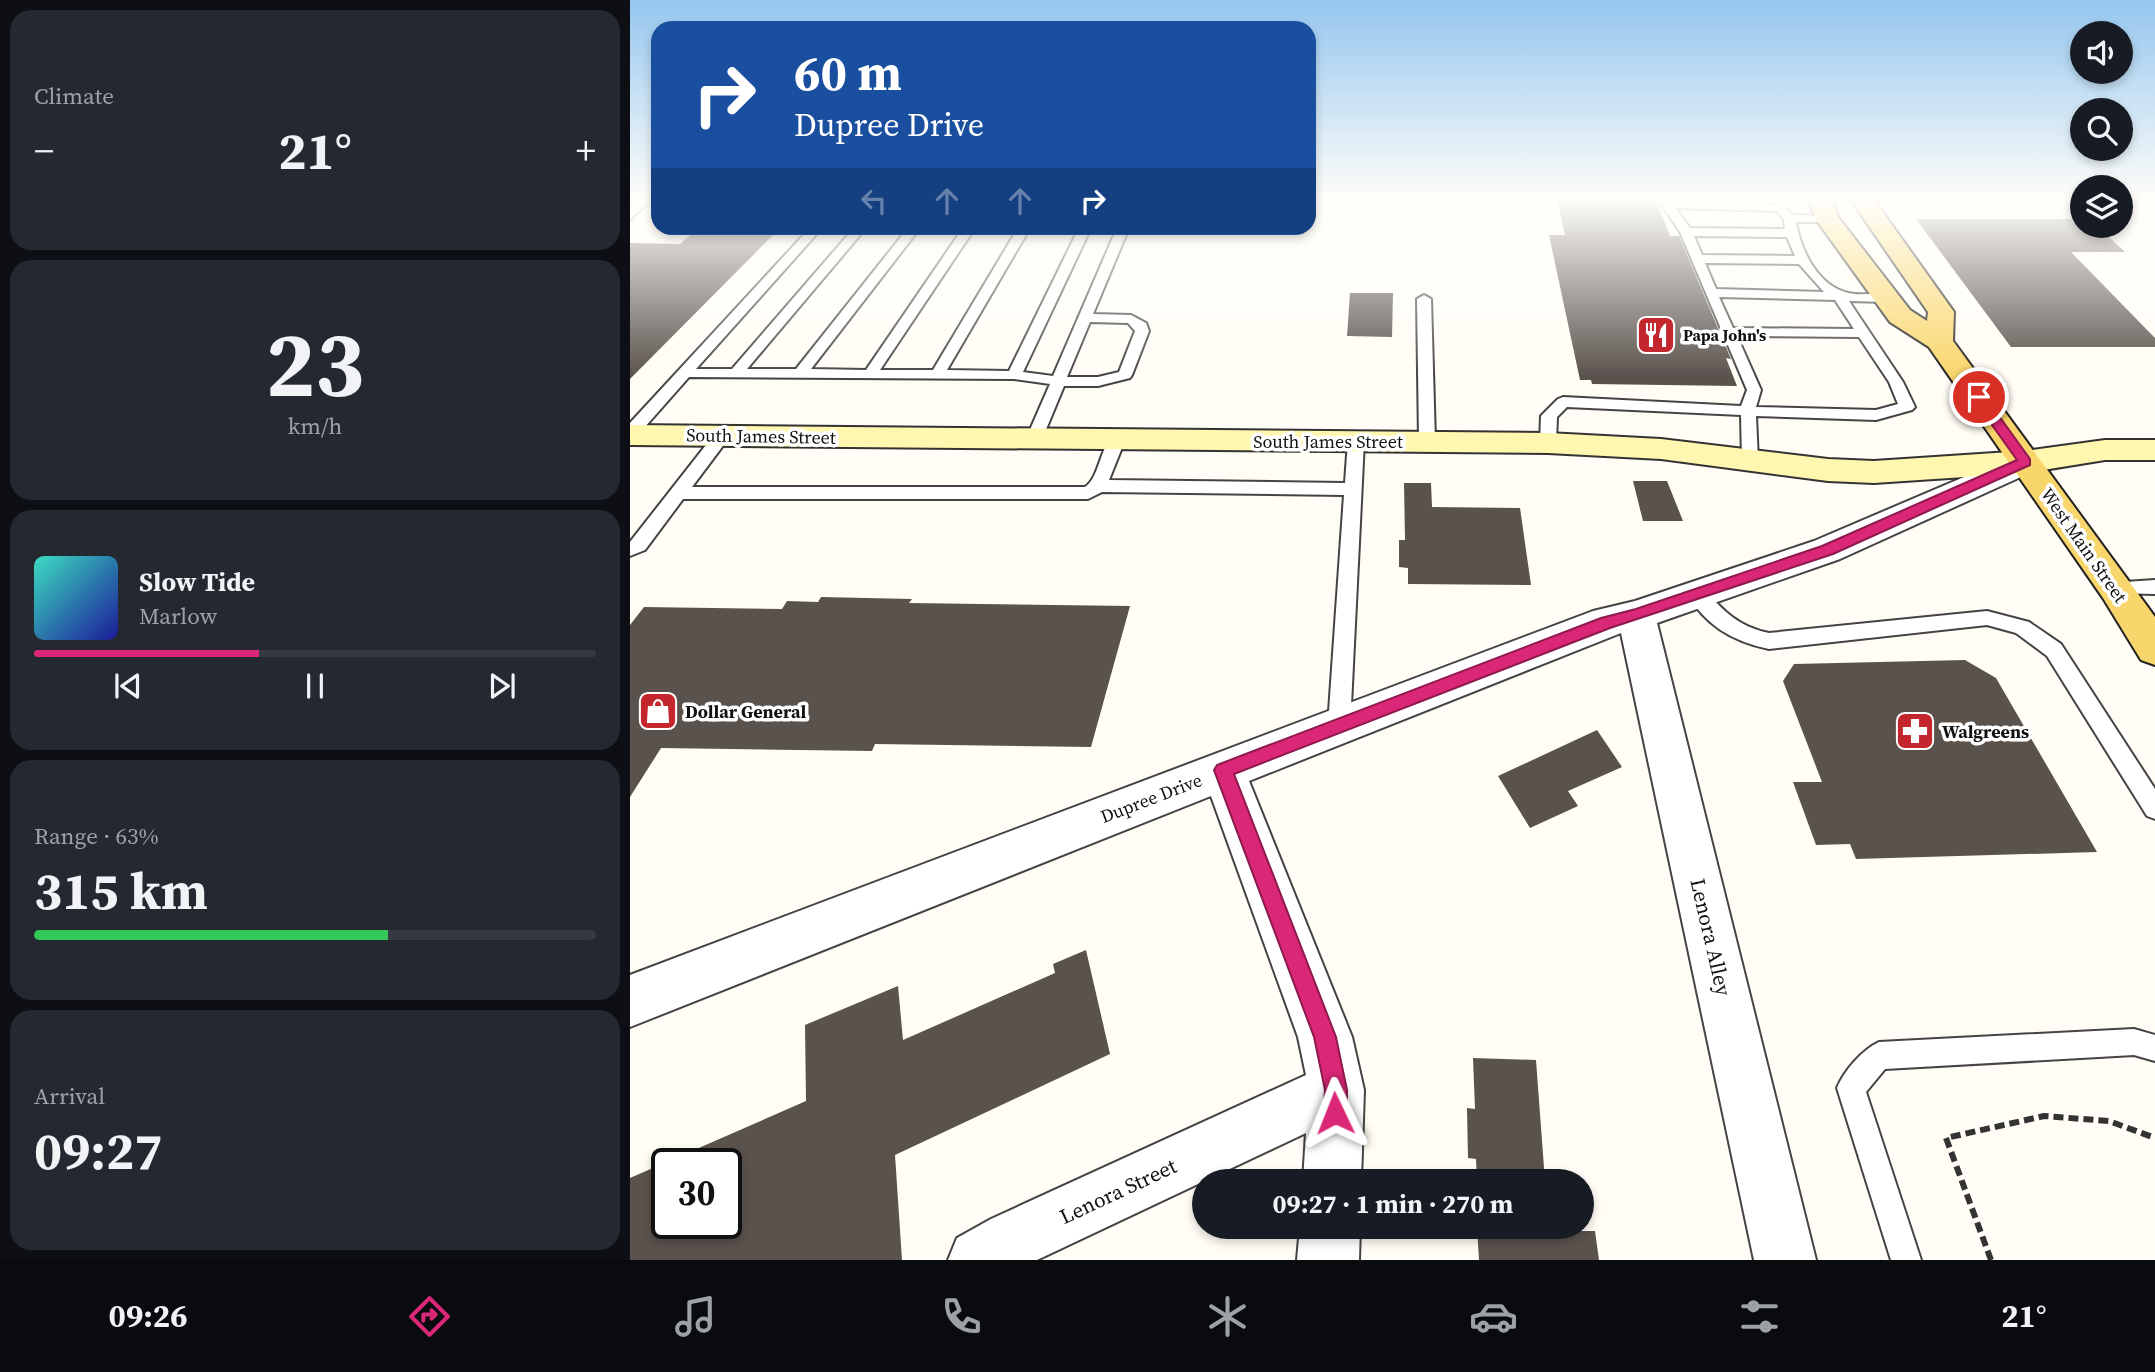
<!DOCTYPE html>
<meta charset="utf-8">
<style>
body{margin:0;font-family:"Source Serif 4",serif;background:#242831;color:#f1f3f6;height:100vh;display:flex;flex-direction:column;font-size:26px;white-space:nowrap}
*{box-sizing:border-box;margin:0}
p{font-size:23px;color:#9ea1a6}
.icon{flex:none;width:38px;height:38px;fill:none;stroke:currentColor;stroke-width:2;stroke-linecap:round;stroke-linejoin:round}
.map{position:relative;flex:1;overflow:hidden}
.drawer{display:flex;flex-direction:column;gap:10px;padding:10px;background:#0d0f14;width:630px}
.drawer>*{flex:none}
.top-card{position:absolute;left:21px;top:21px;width:665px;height:214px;border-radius:21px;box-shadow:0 4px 10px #0003;background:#1a4fa0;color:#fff;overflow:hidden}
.buttons{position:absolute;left:1440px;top:21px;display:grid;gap:14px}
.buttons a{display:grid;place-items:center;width:63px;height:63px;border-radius:50%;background:#171b24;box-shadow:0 4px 10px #0003;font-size:35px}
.speed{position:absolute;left:21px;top:1148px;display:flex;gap:14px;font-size:35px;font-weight:700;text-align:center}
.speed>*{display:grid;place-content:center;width:91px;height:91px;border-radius:50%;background:#171b24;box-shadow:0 4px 10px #0003;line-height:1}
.speed .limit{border:4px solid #111;border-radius:10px;background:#fff;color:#111}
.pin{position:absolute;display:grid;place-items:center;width:60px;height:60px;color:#fff;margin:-30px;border:4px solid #fff;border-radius:50%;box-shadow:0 2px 7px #0007}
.me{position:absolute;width:77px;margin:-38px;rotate:358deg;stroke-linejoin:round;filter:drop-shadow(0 0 5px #0008)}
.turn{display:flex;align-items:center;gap:24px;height:147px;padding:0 28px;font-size:32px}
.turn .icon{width:91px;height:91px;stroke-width:2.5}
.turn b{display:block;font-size:49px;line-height:60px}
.lanes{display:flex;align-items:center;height:66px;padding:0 28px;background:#0003;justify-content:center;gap:35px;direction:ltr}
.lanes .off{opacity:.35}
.big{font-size:52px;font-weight:700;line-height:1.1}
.drawer .tile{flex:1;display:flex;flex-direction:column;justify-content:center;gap:10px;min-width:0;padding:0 24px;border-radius:21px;background:#242831}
.drawer .dial{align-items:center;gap:0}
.dial b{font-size:91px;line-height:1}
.song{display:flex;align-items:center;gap:21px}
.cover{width:84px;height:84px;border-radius:10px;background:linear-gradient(135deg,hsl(170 70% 55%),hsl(240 70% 35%))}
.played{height:7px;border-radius:4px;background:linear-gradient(90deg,#db2777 40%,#363941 40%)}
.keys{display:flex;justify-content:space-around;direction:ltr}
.heat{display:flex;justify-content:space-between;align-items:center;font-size:38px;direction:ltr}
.charge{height:10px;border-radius:5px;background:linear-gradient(90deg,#34c759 63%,#363941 0)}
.trip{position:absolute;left:562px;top:1169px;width:402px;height:70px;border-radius:35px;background:#171b24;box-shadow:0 4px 10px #0003;font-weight:700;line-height:70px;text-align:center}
.dock{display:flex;height:112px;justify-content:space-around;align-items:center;background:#090b0e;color:#9ea1a6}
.dock .icon{width:49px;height:49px}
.dock .on{color:#db2777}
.dock b{font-size:32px;color:#f1f3f6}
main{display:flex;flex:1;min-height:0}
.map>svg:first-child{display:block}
</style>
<main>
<section class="drawer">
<div class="tile"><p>Climate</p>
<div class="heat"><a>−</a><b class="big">21°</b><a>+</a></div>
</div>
<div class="tile dial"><b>23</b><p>km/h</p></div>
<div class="tile">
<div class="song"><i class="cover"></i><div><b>Slow Tide</b><p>Marlow</p></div></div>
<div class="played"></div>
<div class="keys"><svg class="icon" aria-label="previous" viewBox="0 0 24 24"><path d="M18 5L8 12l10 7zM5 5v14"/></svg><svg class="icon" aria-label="pause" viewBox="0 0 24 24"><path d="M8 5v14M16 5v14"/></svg><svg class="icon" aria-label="next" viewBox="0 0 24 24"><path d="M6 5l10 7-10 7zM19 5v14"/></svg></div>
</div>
<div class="tile"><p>Range · 63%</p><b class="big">315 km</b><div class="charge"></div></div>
<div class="tile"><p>Arrival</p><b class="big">09:27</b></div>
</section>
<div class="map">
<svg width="1525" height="1260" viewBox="0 0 1525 1260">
<rect width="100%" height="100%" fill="#fffdf5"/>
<path fill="#5a524d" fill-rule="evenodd" d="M927,200h99l14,36h9l52,123 -5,-1 11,28 -145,-2 -1,-4h-11l-31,-145h16z
M1286,219h166v7h15l28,26h-54l84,86v9h-144z
M68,228h82l-150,151v-136l50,1z
M720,293h43l-1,44 -45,-1z
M1003,481h34l16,40h-40z
M774,483h27l1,24 88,1 11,77 -123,-1v-16l-9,-1v-27h6z
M191,597l91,2 -3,4 221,3 -39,141 -216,-3 -3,7 -211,-3 -31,49v-172l14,-18 138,2 5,-8 31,1z
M1335,660l31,18 101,174 -241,7 -6,-15 -34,1 -23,-63h29l-39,-101 11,-17z
M967,730l25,37 -54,24 10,15 -48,22 -32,-52z
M456,950l24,104 -215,101 7,105h-272v-82l176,-77 -1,-76 93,-39 5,54 152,-67 -2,-9zM37,1164h59v59h-59z
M843,1058l63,2 9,121h-68l-1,-22 -8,-1 -1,-50 8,1z
M847,1227h71v4h47l4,29h-120z"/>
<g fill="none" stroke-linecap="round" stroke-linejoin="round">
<g stroke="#444" stroke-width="4">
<path id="lane" d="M10,200h12l-22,19v-10z
M1029,200l121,5 13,10 38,1v4l-4,2h-31c5,30 24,69 59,72 12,1 29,-3 38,4l-7,4 -37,-1 54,81 12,25 -3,3 -36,10 -120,-4 2,45 -8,5 -8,-5 -1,-46 -174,-8 -10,10 -1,26 -8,5 -6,-1 -2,-4 1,-27 17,-17 5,-2 178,9 6,-16 -67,-158zM1045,208l102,3 7,9 1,9 -95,-1zM1064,236l93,1 8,19 -93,-1zM1075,263l94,1 25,28 -108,-3zM1089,297l116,3 19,29 -121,-1zM1107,336l122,1 30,45 9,22 -22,6 -120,-3 5,-17z
M180,228h12l-126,141h36l122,-141h12l-119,141h49l112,-141h12l-109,141 55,1 97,-142h12l-95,142h53l85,-142h12l-83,142 62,1 70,-143h12l-68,144 30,4 64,-148h12l-36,86 38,1 15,8 3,8 -17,44 -2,3 -32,8h-34l-22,53 -8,5 -8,-5 24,-55 -36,-5 -325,-2 -53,60 -6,1v-15zM460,322l38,1 7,8 -16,41 -21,5h-31z
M794,295l7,4 4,142 -8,5 -8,-5 -2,-142z
M93,430l8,5 -39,52h393c16,-10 15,-47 32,-52l8,5 -16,40 236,3 3,-42 2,-4h12l2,4 -14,285 -4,6 -7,3 -7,-3 -4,-6 16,-231 -242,-3 -14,7h-405l-38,51 -15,6v-14l87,-111z
M1525,580v14l-46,-1 -2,-5 2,-5z
M1067,587l7,2c19,22 35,38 65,44l218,-22 42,11 32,22 94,145v30l-8,-3 -100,-160 -31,-23 -29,-8 -218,24c-34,-7 -64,-23 -81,-55l2,-5z
M1504,1029l21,6v26l-21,-6 -249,14 -19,23 55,168h-30l-54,-172c7,-17 25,-38 42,-46z"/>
</g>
<g stroke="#444" stroke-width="4">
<path id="street" d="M1395,451l11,3 5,8 -5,8 -196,89 -183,64 159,637h-62l-133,-627 -372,148 103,256 12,53 -3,91h-58l3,-48 -269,127h-89l9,-22 34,-19 315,-144 -8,-38 -87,-241 -581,231v-52l963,-364 42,-10 179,-60z
M670,1227h60l-1,33h-62z"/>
</g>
<g stroke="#333" stroke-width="4">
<path id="secondary" d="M0,425l918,8 113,6 167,20 46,2 151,-10 80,-11h50v20h-50l-80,13 -151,10 -46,-2 -167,-22 -113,-6 -918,-8z"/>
</g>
<g stroke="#222" stroke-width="4">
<path id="primary" d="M1179,200h23l6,17 72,93 17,11 1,-9 -77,-112h23l80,112 -1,29 202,276v48l-14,-5 -38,-62 -174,-251 -39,-25 -75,-104z"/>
</g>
<path stroke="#333" stroke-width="6" stroke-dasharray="10 5" stroke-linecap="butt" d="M1361,1260l-45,-122 98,-22 65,5 46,17"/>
<use href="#lane" fill="#fff" fill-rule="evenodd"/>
<use href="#street" fill="#fff" fill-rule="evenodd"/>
<use href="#secondary" fill="#fff6b0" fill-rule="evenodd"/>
<use href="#primary" fill="#f9d66b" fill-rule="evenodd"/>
</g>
<linearGradient id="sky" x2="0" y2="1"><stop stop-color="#95c6ee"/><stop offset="0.53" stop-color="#fffefa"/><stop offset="1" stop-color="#fffefa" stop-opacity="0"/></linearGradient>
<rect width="1525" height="377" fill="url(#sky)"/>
<path fill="#db2777" stroke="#8e194d" stroke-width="2" d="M1349,393l4,1 47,65v6l-197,89 -223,74 -376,146 102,263 11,53v23l-4,8 -8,4 -8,-4 -4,-8 2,-23 -11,-53 -100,-267 3,-5 384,-147 35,-9 186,-63 195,-86 -45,-63z"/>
<defs>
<g id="restaurant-square" transform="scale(2.0125)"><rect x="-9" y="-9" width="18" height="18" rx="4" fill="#c4262e" stroke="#fff"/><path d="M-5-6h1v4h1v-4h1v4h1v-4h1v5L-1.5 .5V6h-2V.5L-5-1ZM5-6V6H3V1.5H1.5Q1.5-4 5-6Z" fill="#fff"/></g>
<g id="shop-square" transform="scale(2.0125)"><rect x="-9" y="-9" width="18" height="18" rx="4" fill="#c4262e" stroke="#fff"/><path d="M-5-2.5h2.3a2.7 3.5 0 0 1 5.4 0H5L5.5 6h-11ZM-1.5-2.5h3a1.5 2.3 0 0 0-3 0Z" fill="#fff"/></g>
<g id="pharmacy-square" transform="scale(2.0125)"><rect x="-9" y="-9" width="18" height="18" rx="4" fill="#c4262e" stroke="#fff"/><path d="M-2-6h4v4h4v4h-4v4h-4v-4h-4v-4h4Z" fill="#fff"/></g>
</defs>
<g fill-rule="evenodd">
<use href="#restaurant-square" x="1026" y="335"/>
<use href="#shop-square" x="28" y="711"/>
<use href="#pharmacy-square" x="1285" y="731"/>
</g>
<g text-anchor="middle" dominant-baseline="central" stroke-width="7" stroke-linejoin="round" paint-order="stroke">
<g font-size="16" font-weight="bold" fill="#111" stroke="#fff" text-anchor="start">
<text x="1053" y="335">Papa John's</text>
</g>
<g font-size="18" fill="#111" stroke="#fff">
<text transform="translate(131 436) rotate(1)">South James Street</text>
<text x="698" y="441">South James Street</text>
<text transform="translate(1454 545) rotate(55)">West Main Street</text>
<text transform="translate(521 798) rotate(-21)">Dupree Drive</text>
</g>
<g font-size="18" font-weight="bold" fill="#111" stroke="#fff" text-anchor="start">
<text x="55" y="711">Dollar General</text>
<text x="1312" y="731">Walgreens</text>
</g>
<g font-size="21" fill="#111" stroke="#fff">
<text transform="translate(1081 937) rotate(77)">Lenora Alley</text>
<text transform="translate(488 1191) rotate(-25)">Lenora Street</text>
</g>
</g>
</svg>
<div class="buttons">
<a><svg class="icon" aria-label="sound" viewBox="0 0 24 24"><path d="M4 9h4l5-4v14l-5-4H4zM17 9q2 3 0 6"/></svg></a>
<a><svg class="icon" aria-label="search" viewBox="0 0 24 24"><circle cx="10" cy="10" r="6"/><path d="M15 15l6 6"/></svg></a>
<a><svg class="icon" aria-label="layers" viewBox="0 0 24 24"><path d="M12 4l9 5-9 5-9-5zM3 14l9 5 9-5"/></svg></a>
</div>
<div class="speed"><div class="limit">30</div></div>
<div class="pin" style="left:1349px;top:397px;background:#d93025"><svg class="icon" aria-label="arrive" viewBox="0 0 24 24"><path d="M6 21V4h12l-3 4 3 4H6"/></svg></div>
<svg class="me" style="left:705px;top:1113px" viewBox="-20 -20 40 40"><path d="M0-17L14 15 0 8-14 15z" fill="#db2777" stroke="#fff" stroke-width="4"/></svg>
<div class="trip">09:27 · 1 min · 270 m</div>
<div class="top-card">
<div class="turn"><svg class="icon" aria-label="right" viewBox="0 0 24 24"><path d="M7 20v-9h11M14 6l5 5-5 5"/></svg><div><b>60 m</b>Dupree Drive</div></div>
<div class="lanes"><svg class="icon off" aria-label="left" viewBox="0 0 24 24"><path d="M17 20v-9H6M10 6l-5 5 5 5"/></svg><svg class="icon off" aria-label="ahead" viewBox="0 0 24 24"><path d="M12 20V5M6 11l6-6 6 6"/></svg><svg class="icon off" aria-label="ahead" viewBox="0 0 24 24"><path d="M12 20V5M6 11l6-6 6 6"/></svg><svg class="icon" aria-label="right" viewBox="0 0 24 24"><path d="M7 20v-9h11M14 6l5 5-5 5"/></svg></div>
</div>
</div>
</main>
<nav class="dock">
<b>09:26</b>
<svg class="icon on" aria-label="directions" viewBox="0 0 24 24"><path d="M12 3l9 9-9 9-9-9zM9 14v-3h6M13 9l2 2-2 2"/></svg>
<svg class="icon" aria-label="music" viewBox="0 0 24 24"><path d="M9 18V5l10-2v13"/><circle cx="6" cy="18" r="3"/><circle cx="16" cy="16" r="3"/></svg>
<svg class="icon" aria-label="phone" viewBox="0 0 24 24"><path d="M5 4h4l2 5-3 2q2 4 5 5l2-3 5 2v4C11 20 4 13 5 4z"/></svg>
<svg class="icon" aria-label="climate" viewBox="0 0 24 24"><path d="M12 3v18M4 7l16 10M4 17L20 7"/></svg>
<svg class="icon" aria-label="car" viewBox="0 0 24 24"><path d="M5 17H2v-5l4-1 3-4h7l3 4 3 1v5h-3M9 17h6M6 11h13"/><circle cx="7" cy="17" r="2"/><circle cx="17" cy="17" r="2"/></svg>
<svg class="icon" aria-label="filters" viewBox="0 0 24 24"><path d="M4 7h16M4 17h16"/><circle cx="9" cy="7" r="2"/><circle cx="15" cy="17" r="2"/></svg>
<b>21°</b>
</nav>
